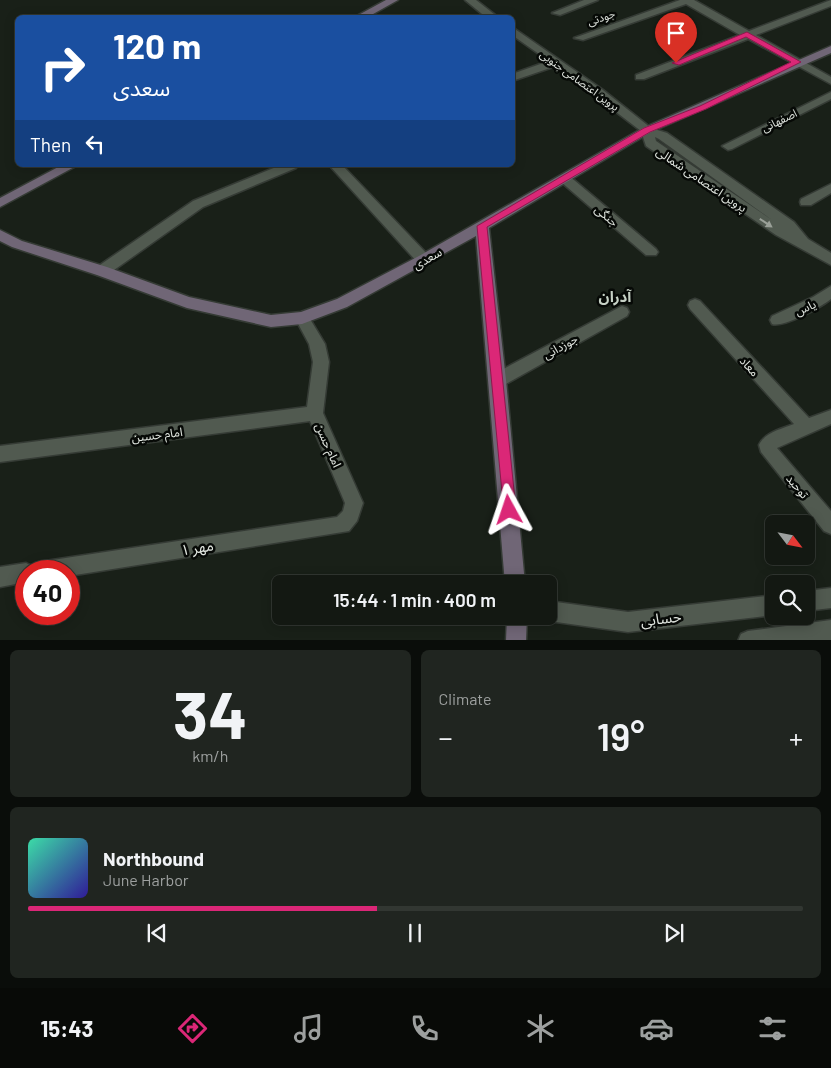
<!DOCTYPE html>
<meta charset="utf-8">
<style>
body{margin:0;font-family:Barlow,"Noto Sans Arabic",sans-serif;background:#202520;color:#f1f3f6;height:100vh;display:flex;flex-direction:column;font-size:19px;white-space:nowrap}
*{box-sizing:border-box;margin:0}
p{font-size:16px;color:#9da09f}
.icon{flex:none;width:28px;height:28px;fill:none;stroke:currentColor;stroke-width:2;stroke-linecap:round;stroke-linejoin:round}
.map{position:relative;height:640px;overflow:hidden}
.sheet{display:flex;flex-direction:column;gap:10px;padding:10px;background:#0a0d0a;flex:1}
.sheet>*{flex:none}
.banner{position:absolute;left:15px;top:15px;width:500px;height:152px;border-radius:8px;box-shadow:0 2px 12px #0003,0 0 0 1px #323732;background:#1a4fa0;color:#fff;overflow:hidden}
.needle{width:32px;rotate:122deg}
.fabs{position:absolute;left:765px;top:515px;display:grid;gap:10px}
.fabs a{display:grid;place-items:center;width:50px;height:50px;border-radius:8px;background:#131812;box-shadow:0 2px 12px #0003,0 0 0 1px #323732;font-size:25px}
.speed{position:absolute;left:15px;top:560px;display:flex;gap:10px;font-size:25px;font-weight:700;text-align:center}
.speed>*{display:grid;place-content:center;width:65px;height:65px;border-radius:50%;background:#131812;box-shadow:0 2px 12px #0003,0 0 0 1px #323732;line-height:1}
.speed .limit{border:8px solid #d22;background:#fff;color:#111}
.pin{position:absolute;display:grid;place-items:center;width:42px;height:42px;color:#fff;margin:-51px -21px;border-radius:50% 50% 50% 0;rotate:-45deg;box-shadow:0 0 5px #0007}
.pin .icon{rotate:45deg}
.me{position:absolute;width:55px;margin:-28px;rotate:355deg;stroke-linejoin:round;filter:drop-shadow(0 0 4px #0008)}
.turn{display:flex;align-items:center;gap:18px;height:105px;padding:0 15px;font-size:22px}
.turn .icon{width:65px;height:65px;stroke-width:2.5}
.turn b{display:block;font-size:35px;line-height:42px}
.then{display:flex;align-items:center;height:48px;padding:0 15px;background:#0003;gap:10px;font-size:19px}
.big{font-size:38px;font-weight:600;line-height:1.1}
.sheet .widget{flex:1;display:flex;flex-direction:column;justify-content:center;gap:8px;min-width:0;padding:0 18px;border-radius:8px;background:#202520}
.sheet .dial{align-items:center;gap:0}
.dial b{font-size:65px;line-height:1}
.song{display:flex;align-items:center;gap:15px}
.cover{width:60px;height:60px;border-radius:8px;background:linear-gradient(135deg,hsl(160 70% 55%),hsl(250 70% 35%))}
.played{height:5px;border-radius:2px;background:linear-gradient(90deg,#db2777 45%,#323732 45%)}
.keys{display:flex;justify-content:space-around;direction:ltr}
.heat{display:flex;justify-content:space-between;align-items:center;font-size:28px;direction:ltr}
.sheet .tiles{flex:1;display:grid;gap:10px;grid-template-columns:1fr 1fr}
.widget:last-child{grid-column:span 2}
.trip{position:absolute;left:272px;top:575px;width:285px;height:50px;border-radius:8px;background:#131812;box-shadow:0 2px 12px #0003,0 0 0 1px #323732;font-weight:600;line-height:50px;text-align:center}
.dock{display:flex;height:80px;justify-content:space-around;align-items:center;background:#080a07;color:#9da09f}
.dock .icon{width:35px;height:35px}
.dock .current{color:#db2777}
.dock b{font-size:22px;color:#f1f3f6}
.map>svg:first-child{display:block}
</style>
<div class="map">
<svg width="831" height="641" viewBox="0 0 831 641">
<rect width="100%" height="100%" fill="#192018"/>
<g fill="none" stroke-linecap="round" stroke-linejoin="round">
<g stroke="#353b35" stroke-width="3">
<path id="street" d="M465,0h11l23,18h-12z
M584,0h14l-38,15 -8,-2z
M680,0h14l55,31 82,-31v6l-75,29 75,42v7l-83,-45 -104,40h-8v-4l104,-40 -54,-31 -103,36 -9,-2z
M512,27l91,63 48,38 16,5 127,89 14,17 23,14v12l-55,-30 -130,-89 -5,-15 -85,-65 -44,15v-7l37,-13 -37,-26zM655,137l4,2 113,81 -116,-79z
M831,92v7l-99,50 -4,1 -6,-4z
M281,165h17l-2,3 -93,39 -96,68h-10l-2,-4 2,-4 96,-66z
M329,165h13l87,91 2,4 -2,4h-10z
M564,174l4,1 88,74 2,3 -2,3h-10l-86,-74 -2,-3z
M831,184v9l-20,12h-10l-1,-3 1,-3z
M831,286v13c-10,8 -47,29 -59,25l-2,-4 2,-4 41,-19z
M695,299l5,2 109,117 22,-8v14l-54,24 54,63v23l-7,-3 -63,-79 -2,-7c6,-13 23,-16 35,-21l-104,-115 -2,-4 2,-4z
M622,306l5,2 2,4 -2,4 -123,69 -6,2 -6,-2 -2,-5 2,-5z
M302,312l5,2 18,30 4,18 -6,51 40,90 -6,18 -8,10 -280,45v-5h-43v11l-26,5v-20l26,-4 6,3 7,-4 298,-45 6,-6 2,-8 -35,-82 -310,41v-16l307,-39 6,-45 -4,-18 -14,-26 2,-4z
M831,588v20l-25,3v-20z
M774,595v20l-146,17 -79,-11 -8,-5h8v-15l79,11z
M831,620v20l-93,1 3,-7 7,-3z"/>
</g>
<g stroke="#353b35" stroke-width="3">
<path id="secondary" d="M386,0h12l-32,18h-13z
M831,46v7l-180,79 -162,96 17,152 19,204h-20l-29,-348 -129,71 -45,17 -31,3 -84,-19 -90,-33 -85,-28 -12,-6v-11l22,11 85,26 82,30 82,18 30,-3 36,-13 82,-43 224,-128z
M62,165h16l-78,42v-9z
M507,616h20l-1,25h-20z"/>
</g>
<use href="#street" fill="#515a50" fill-rule="evenodd"/>
<use href="#secondary" fill="#706676" fill-rule="evenodd"/>
</g>
<defs><path id="oneway-solid" d="M-6-.8H1V-3.2L6.5 0L1 3.2V.8H-6Z" transform="scale(1.25)"/></defs>
<use fill="#9aa098" href="#oneway-solid" transform="translate(766 223) rotate(34)"/>
<path fill="#db2777" stroke="#8e194d" d="M747,32l54,30 -95,47 -56,23 -163,95 29,283 -2,4 -5,2 -5,-2 -27,-288 167,-98 56,-22 91,-44 -45,-25 -67,28 -7,-2z"/>
<g text-anchor="middle" dominant-baseline="central" stroke-width="5" stroke-linejoin="round" paint-order="stroke">
<g font-size="11" fill="#e2e7e1" stroke="#060906">
<text transform="translate(601 17) rotate(-19)">جودتی</text>
<text transform="translate(580 80) rotate(36)">پروین اعتصامی جنوبی</text>
<text transform="translate(779 120) rotate(-26)">اصفهانی</text>
</g>
<g font-size="12" fill="#e2e7e1" stroke="#060906">
<text transform="translate(702 179) rotate(34)">پروین اعتصامی شمالی</text>
<text transform="translate(607 215) rotate(40)">جنگی</text>
<text transform="translate(427 258) rotate(-30)">سعدی</text>
<text transform="translate(805 307) rotate(-25)">یاس</text>
<text transform="translate(560 346) rotate(-29)">جوزدانی</text>
<text transform="translate(750 366) rotate(48)">معاد</text>
<text transform="translate(157 434) rotate(-7)">امام حسین</text>
<text transform="translate(329 445) rotate(66)">امام حسن</text>
<text transform="translate(798 486) rotate(50)">توحید</text>
</g>
<g font-size="15" font-weight="bold" fill="#c6d1c5" stroke="#060906">
<text x="615" y="296">آدران</text>
</g>
<g font-size="15" fill="#e2e7e1" stroke="#060906">
<text transform="translate(197 547) rotate(-9)">مهر ۱</text>
<text transform="translate(661 618) rotate(-7)">حسابی</text>
</g>
</g>
</svg>
<div class="fabs">
<a><svg class="needle" viewBox="-14 -14 28 28"><path d="M0-13l5 13h-10z" fill="#e53935"/><path d="M0 13l5-13h-10z" fill="#9da09f"/></svg></a>
<a><svg class="icon" aria-label="search" viewBox="0 0 24 24"><circle cx="10" cy="10" r="6"/><path d="M15 15l6 6"/></svg></a>
</div>
<div class="speed"><div class="limit">40</div></div>
<div class="pin" style="left:676px;top:63px;background:#d93025"><svg class="icon" aria-label="arrive" viewBox="0 0 24 24"><path d="M6 21V4h12l-3 4 3 4H6"/></svg></div>
<svg class="me" style="left:509px;top:510px" viewBox="-20 -20 40 40"><path d="M0-17L14 15 0 8-14 15z" fill="#db2777" stroke="#fff" stroke-width="4"/></svg>
<div class="trip">15:44 · 1 min · 400 m</div>
<div class="banner">
<div class="turn"><svg class="icon" aria-label="right" viewBox="0 0 24 24"><path d="M7 20v-9h11M14 6l5 5-5 5"/></svg><div><b>120 m</b>سعدی</div></div>
<div class="then">Then<svg class="icon" aria-label="left" viewBox="0 0 24 24"><path d="M17 20v-9H6M10 6l-5 5 5 5"/></svg></div>
</div>
</div>
<section class="sheet">
<div class="tiles">
<div class="widget dial"><b>34</b><p>km/h</p></div>
<div class="widget"><p>Climate</p>
<div class="heat"><a>−</a><b class="big">19°</b><a>+</a></div>
</div>
<div class="widget">
<div class="song"><i class="cover"></i><div><b>Northbound</b><p>June Harbor</p></div></div>
<div class="played"></div>
<div class="keys"><svg class="icon" aria-label="previous" viewBox="0 0 24 24"><path d="M18 5L8 12l10 7zM5 5v14"/></svg><svg class="icon" aria-label="pause" viewBox="0 0 24 24"><path d="M8 5v14M16 5v14"/></svg><svg class="icon" aria-label="next" viewBox="0 0 24 24"><path d="M6 5l10 7-10 7zM19 5v14"/></svg></div>
</div>
</div>
</section>
<nav class="dock">
<b>15:43</b>
<svg class="icon current" aria-label="directions" viewBox="0 0 24 24"><path d="M12 3l9 9-9 9-9-9zM9 14v-3h6M13 9l2 2-2 2"/></svg>
<svg class="icon" aria-label="music" viewBox="0 0 24 24"><path d="M9 18V5l10-2v13"/><circle cx="6" cy="18" r="3"/><circle cx="16" cy="16" r="3"/></svg>
<svg class="icon" aria-label="phone" viewBox="0 0 24 24"><path d="M5 4h4l2 5-3 2q2 4 5 5l2-3 5 2v4C11 20 4 13 5 4z"/></svg>
<svg class="icon" aria-label="climate" viewBox="0 0 24 24"><path d="M12 3v18M4 7l16 10M4 17L20 7"/></svg>
<svg class="icon" aria-label="car" viewBox="0 0 24 24"><path d="M5 17H2v-5l4-1 3-4h7l3 4 3 1v5h-3M9 17h6M6 11h13"/><circle cx="7" cy="17" r="2"/><circle cx="17" cy="17" r="2"/></svg>
<svg class="icon" aria-label="filters" viewBox="0 0 24 24"><path d="M4 7h16M4 17h16"/><circle cx="9" cy="7" r="2"/><circle cx="15" cy="17" r="2"/></svg>
</nav>
